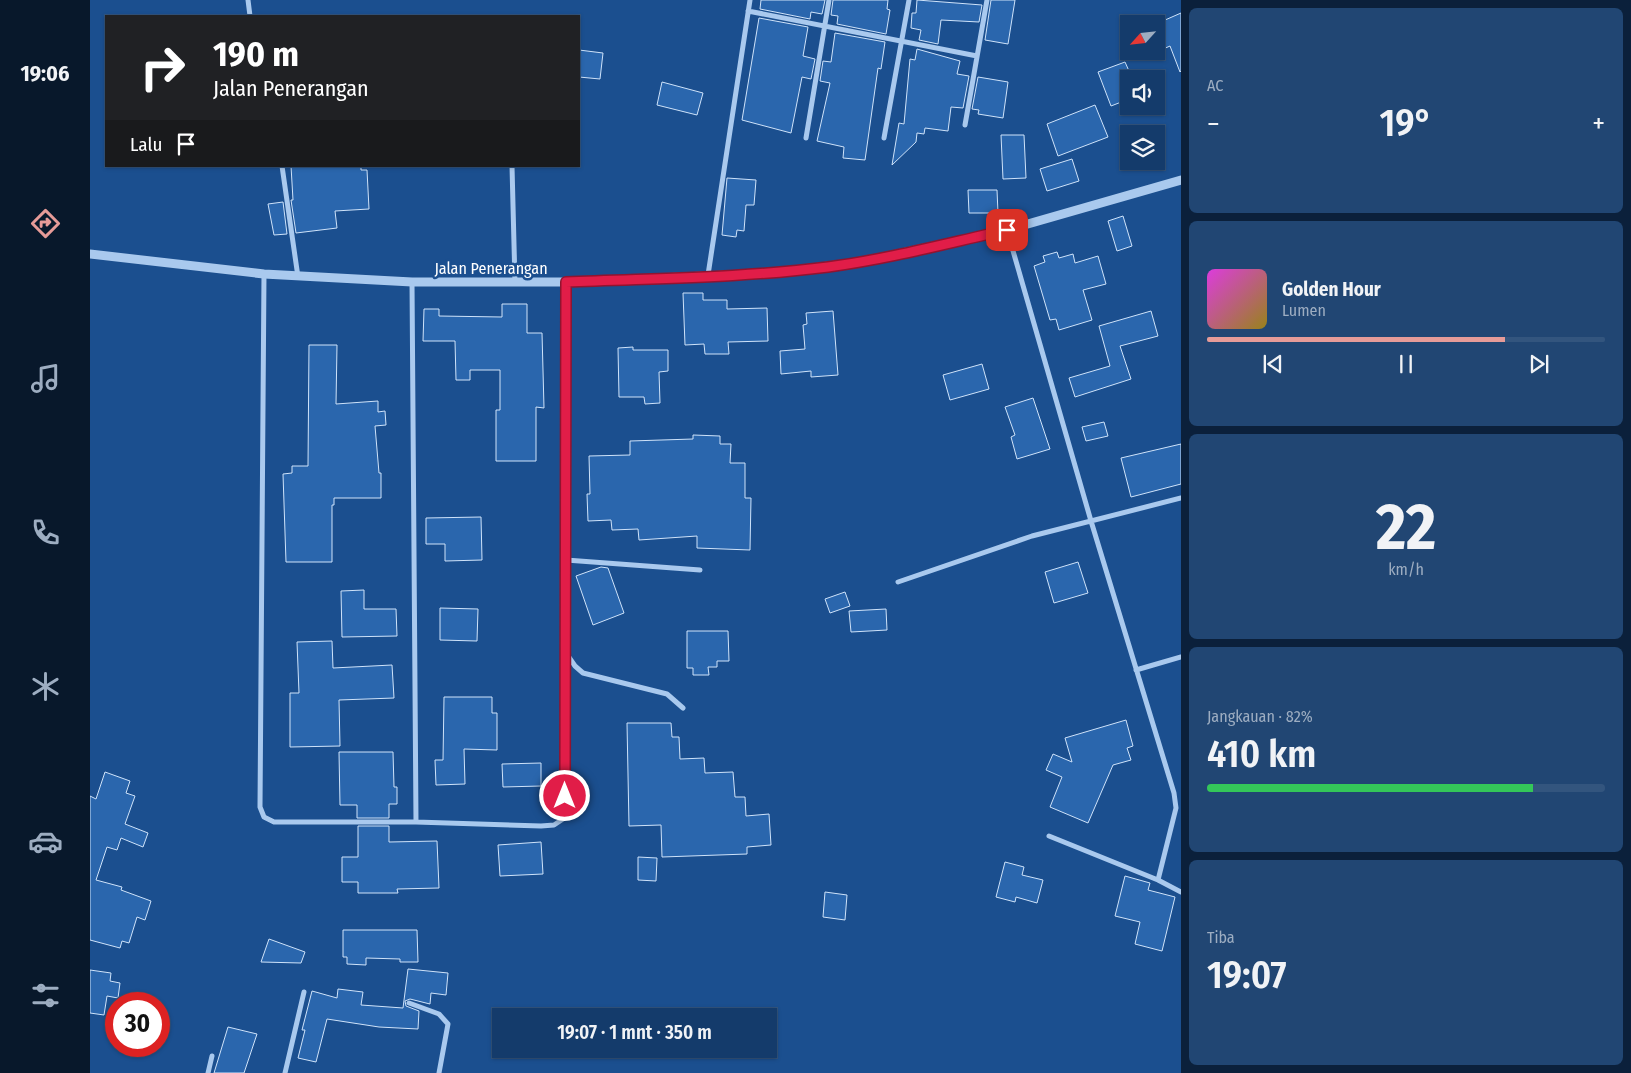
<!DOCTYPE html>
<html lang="id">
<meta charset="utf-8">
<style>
body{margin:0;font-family:"Fira Sans Condensed",sans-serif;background:#214673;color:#f1f3f6;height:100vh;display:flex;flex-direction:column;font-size:19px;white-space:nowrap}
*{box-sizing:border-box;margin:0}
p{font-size:16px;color:#9dadc1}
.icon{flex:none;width:28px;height:28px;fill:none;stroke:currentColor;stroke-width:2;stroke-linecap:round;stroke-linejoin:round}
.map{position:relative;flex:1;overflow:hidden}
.sheet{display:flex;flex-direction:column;gap:8px;padding:8px;background:#0b203b;width:450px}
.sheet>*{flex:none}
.top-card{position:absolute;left:15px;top:15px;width:475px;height:152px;border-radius:0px;box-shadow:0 1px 4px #0004,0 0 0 1px #33557e;background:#202124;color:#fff;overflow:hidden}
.needle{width:32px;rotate:243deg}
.controls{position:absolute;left:1030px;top:15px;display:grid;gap:10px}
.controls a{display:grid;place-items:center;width:45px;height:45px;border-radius:0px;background:#143b6b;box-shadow:0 1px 4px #0004,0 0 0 1px #33557e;font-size:25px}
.speed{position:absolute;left:15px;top:992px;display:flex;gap:10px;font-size:25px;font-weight:700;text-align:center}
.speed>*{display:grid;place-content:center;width:65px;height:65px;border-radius:50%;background:#143b6b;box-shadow:0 1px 4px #0004,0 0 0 1px #33557e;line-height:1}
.speed .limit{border:8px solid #d22;background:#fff;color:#111}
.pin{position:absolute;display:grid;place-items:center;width:42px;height:42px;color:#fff;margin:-21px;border-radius:10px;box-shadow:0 2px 8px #0006}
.me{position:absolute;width:55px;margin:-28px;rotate:0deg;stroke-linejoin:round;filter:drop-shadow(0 0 4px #0008)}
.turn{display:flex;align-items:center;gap:18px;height:105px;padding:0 25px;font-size:22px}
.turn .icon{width:65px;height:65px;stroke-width:2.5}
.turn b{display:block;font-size:35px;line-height:42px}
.then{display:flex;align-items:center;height:48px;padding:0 25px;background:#0003;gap:10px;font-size:19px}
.big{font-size:38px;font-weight:600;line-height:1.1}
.sheet .tile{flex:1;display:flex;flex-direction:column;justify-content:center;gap:8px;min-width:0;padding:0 18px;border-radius:8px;background:#214673}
.sheet .dial{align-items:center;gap:0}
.dial b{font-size:65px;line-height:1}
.song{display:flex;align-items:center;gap:15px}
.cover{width:60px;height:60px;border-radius:8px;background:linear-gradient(135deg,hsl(300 70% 55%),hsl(50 70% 35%))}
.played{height:5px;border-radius:2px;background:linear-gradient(90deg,#e69b98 75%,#33557e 75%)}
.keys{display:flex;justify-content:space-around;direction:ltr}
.heat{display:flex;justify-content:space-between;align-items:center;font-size:28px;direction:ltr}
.charge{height:8px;border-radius:4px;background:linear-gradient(90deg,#34c759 82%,#33557e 0)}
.trip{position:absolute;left:402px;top:1008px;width:285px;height:50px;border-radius:0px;background:#143b6b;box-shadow:0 1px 4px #0004,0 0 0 1px #33557e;font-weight:600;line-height:50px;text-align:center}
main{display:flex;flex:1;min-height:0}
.tabs{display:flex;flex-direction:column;width:90px;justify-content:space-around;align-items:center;background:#08182b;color:#9dadc1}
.tabs .icon{width:35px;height:35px}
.tabs .selected{color:#e69b98}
.tabs b{font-size:22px;color:#f1f3f6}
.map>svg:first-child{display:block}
</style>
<main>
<nav class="tabs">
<b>19:06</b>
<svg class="icon selected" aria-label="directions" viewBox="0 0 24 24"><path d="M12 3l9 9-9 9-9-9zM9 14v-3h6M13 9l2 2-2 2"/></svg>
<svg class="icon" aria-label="music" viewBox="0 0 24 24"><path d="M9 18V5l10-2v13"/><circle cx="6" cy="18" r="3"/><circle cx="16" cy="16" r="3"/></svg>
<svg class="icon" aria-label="phone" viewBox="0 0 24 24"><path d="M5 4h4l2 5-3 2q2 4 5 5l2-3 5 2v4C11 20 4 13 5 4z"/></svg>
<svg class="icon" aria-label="climate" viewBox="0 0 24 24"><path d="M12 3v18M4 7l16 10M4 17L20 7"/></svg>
<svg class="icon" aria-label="car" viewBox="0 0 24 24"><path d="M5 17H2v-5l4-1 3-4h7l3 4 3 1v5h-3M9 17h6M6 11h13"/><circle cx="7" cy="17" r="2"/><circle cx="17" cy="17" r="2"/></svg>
<svg class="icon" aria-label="filters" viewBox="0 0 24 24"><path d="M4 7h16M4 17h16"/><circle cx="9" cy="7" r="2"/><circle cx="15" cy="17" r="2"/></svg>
</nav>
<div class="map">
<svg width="1091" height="1073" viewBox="0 0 1091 1073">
<rect width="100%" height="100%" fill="#1b4f8f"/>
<path fill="#2a66ad" stroke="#cfe3fa" d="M671,0h64l-3,14 -11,-2 -1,7 -50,-10z
M743,0h55l-1,9 3,1 -4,24 -49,-10 1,-8 -7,-1z
M827,0l65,5 -3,17 -38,-2 -3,24 -19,-4 2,-10 -10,-2 1,-15h4z
M901,0h24l-7,44 -23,-4z
M1091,13v58l-1,1 -10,-26 -9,4 -5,-12v-14z
M669,18l49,9 -5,29 12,3 -4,20 -9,-2 -11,56 -49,-13z
M745,33l50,9 -4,27 -3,-1 -13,92 -22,-2 1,-11 -27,-6 13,-58 -10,-2 3,-20 8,1z
M827,49l43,12 -3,13 12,2 -6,32 -12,-1 -3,24 -23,-3 -1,6 -7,-1 -1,9 -24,23 7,-42 5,1 6,-65 5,1z
M489,50l24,3 -3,26 -21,-2z
M1035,62l4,9v28l-18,7 -13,-34z
M888,77l30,5 -5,36 -25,-4 1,-4 -7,-1z
M572,82l41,11 -6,22 -40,-10z
M1005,105l13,32 -50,19 -11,-32z
M911,135h23l2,43 -23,1z
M982,159l7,22 -32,10 -7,-22z
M201,166h70v4h6l2,39 -34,2 2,17 -41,5 -5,-33h2z
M637,178l29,2 -2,25h-8l-2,26 -7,-1 -1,7 -14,-2z
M878,190h29l1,23h-29z
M193,202l4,32 -13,1 -6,-31z
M1033,216l9,30 -15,5 -9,-30z
M967,252l2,6 14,-4 2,9 23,-7 8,28 -23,6 9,30 -33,10 -3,-11 -6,1 -16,-54 11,-4 -2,-6z
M593,293h20v7h24v9l40,-1 1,33 -40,1 1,12h-24l-1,-10 -19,1z
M412,304h25v29h15l2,75 -8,-1v54h-40v-51h4v-40h-30v10h-14l-1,-39h-32l1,-32h15v7l63,1z
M743,311l5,64 -27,2v-6l-30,3 -1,-23 25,-2 -2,-24 4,-1 -1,-11z
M1061,311l7,25 -38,10 11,33 -56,18 -6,-19 41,-12 -11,-40z
M219,345h28l-1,59 42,-3v11l7,-1 1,14 -11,1 4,47h2v25h-47v7h-2v57h-46l-3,-88 9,-1v-7h16z
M543,347v3h35v21l-9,1 1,31 -15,1 -1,-7h-25l-1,-49z
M892,364l7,25 -39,11 -7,-25z
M943,398l17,51 -33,10 -6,-22 4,-2 -10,-28z
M1014,422l4,14 -22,5 -4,-14z
M603,435l27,1v8h11l-1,19h15v35h6l-1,52 -53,-2v-12l-58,4 -1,-11 -26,1 -1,-10 -23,1 -1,-27h3l-1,-38 41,-1v-14l63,-2z
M1091,444v40l-50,13 -10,-39z
M391,517l1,43 -37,1v-17h-19v-26z
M988,562l10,31 -34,10 -9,-31z
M511,567l7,1 16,45 -31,12 -17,-49z
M274,590v19h32l1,27 -55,1 -1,-46z
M755,592l5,14 -20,7 -5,-14z
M350,608l38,1 -1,32 -37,-1z
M796,609l1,21 -36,2 -2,-21z
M597,631h41l1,30h-12v6h-9l1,8h-16v-7h-6z
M242,641l1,27 59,-3 2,33 -55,2 1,46 -50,1v-54h9l-2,-51z
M354,697h48v16h5v37l-33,-1 1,35 -29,1 -1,-25h8z
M1036,720l7,26 -6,2 4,12 -18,5 -25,58 -38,-16 12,-30 -16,-7 7,-16 19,8 -7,-24z
M537,723h44l1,14h7l1,22 24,-1 1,15 28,-1 2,25h10l1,19 23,-2 2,31 -24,2v7l-85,3 -1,-32 -32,1z
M249,752h54l1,35h3v17h-8v14h-32v-13h-17z
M451,763v23l-38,1 -1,-23z
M15,772l25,9 -4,12 9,3 -10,28 23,9 -5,14 -22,-9 -4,12 -10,-3 -11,33 26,7 -1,3 30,11 -6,19 -8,-3 -8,26 -7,-2 -2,7 -30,-8v-144l6,3z
M268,826h31v16l48,-1 2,47 -42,1 1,4h-40v-11h-16v-25h16z
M451,842l2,32 -43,2 -2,-31z
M548,857l19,1 -1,23 -18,-1z
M915,862l19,5 -2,8 21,5 -6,23 -21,-6 -1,5 -19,-5z
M1035,876l25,7 -2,7 27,7 -13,54 -27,-7 5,-22 -25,-6z
M735,892l22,3 -2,25 -22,-3z
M253,930h74l1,32h-18v-3l-34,-1v7l-19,-1v-7h-4z
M179,939l36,13 -4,11 -40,-1z
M318,969l40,4 -2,22 -15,-2 -1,11 -20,-5 -5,2 1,5 13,5 -1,18 -39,-2 -52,-8 -11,43 -18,-4 7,-28h-3l10,-39 25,7 1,-9 25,3 -2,13 42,3z
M0,970l21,3 -1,8 10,2 -2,15 -11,-2 -3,19 -14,-2z
M138,1027l29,7 -13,39h-30z"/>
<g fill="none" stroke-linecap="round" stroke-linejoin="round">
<path stroke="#a9c9ee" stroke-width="5" d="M158,0l2,16
M658,11l229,45
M875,125l22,-125
M716,138l23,-138
M794,138l25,-138
M192,166l16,111
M422,166l3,117
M917,230l84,291 83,272 2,15 -18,72
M174,274l-4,533 4,10 10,5h142l125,4 13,-1 9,-6 4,-537
M618,275l42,-275
M322,282l4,540
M476,560l134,10
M808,582l134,-46 149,-38
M476,653l9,13 8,7 84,21 16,14
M1046,670l45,-13
M959,836l109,44 23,12
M319,1003l30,11 9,10 -9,49
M118,1073l4,-17
M195,1073l19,-81"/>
<path stroke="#a9c9ee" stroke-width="9" d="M0,254l174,20 148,8h155l206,-9 88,-11 146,-32 174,-50"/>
</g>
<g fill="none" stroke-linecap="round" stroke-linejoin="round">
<g stroke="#92132f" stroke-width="12">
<path id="route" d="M475,796l1,-514c88,-4 176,-4 262,-15 61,-8 120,-24 179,-37"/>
</g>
<use href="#route" stroke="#e11d48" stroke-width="9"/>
</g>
<g text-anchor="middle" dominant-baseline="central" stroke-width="5" stroke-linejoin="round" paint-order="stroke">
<g font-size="16" fill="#fff" stroke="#1b4f8f">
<text x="401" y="268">Jalan Penerangan</text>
</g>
</g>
</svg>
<div class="controls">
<a><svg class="needle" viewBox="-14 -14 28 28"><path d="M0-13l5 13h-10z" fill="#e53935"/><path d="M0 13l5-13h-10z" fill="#9dadc1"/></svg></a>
<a><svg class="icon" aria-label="sound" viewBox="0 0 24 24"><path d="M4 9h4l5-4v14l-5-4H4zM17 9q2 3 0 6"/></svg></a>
<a><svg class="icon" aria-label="layers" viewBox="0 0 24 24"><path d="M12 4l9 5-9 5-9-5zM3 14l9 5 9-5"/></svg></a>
</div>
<div class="speed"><div class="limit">30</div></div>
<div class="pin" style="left:917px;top:230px;background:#d93025"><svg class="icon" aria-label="arrive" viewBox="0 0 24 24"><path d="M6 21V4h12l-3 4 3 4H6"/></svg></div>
<svg class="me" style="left:475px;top:796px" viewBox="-20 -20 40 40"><circle r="17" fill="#e11d48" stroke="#fff" stroke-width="3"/><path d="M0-11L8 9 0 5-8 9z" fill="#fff"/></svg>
<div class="trip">19:07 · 1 mnt · 350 m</div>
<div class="top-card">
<div class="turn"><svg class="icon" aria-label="right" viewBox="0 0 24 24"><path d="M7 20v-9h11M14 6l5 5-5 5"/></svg><div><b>190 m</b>Jalan Penerangan</div></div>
<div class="then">Lalu<svg class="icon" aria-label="arrive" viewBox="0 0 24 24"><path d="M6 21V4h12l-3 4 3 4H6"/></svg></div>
</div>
</div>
<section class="sheet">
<div class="tile"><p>AC</p>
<div class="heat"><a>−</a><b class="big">19°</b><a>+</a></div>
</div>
<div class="tile">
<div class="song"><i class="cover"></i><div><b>Golden Hour</b><p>Lumen</p></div></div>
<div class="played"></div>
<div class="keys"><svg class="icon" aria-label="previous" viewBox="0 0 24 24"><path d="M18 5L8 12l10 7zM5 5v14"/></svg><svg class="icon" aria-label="pause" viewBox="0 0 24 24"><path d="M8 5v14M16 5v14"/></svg><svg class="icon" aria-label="next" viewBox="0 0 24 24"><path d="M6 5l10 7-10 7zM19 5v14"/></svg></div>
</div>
<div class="tile dial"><b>22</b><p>km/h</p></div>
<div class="tile"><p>Jangkauan · 82%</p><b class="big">410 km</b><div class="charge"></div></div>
<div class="tile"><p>Tiba</p><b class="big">19:07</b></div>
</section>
</main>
